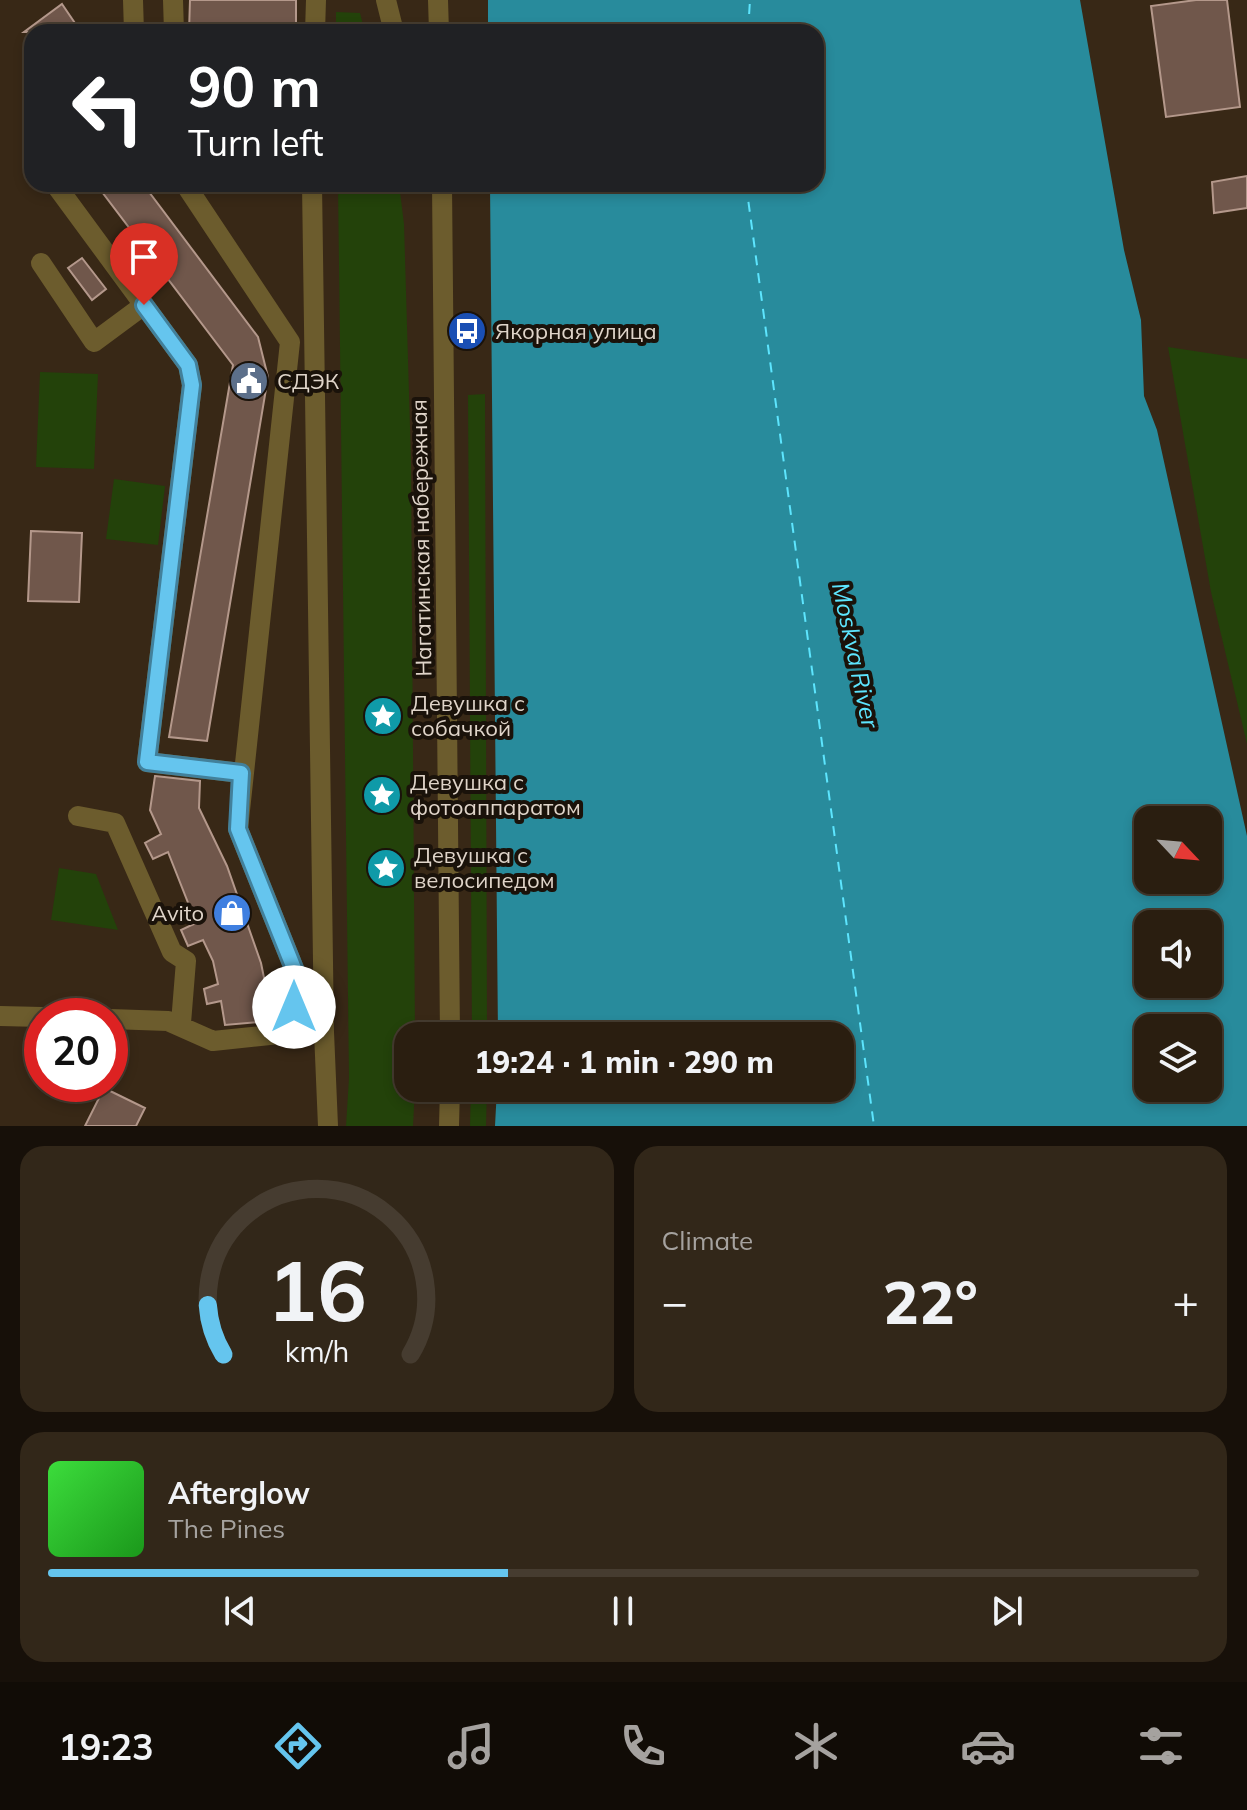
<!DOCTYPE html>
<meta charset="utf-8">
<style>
body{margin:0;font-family:Mulish,sans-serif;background:#322719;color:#f1f3f6;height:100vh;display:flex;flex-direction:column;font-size:30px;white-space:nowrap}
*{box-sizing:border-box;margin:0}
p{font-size:26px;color:#a5a29f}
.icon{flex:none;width:44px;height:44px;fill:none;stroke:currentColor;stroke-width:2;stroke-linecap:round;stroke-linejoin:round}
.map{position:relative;height:1126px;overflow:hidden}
.details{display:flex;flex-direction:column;gap:20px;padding:20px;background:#171009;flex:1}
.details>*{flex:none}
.banner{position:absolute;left:24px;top:24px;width:800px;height:168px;border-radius:24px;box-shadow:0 4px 12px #0003,0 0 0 2px #463c30;background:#202124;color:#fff;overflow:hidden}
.needle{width:52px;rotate:116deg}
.fabs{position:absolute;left:1134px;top:806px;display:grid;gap:16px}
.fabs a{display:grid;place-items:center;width:88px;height:88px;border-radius:16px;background:#2a1e10;box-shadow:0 4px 12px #0003,0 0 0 2px #463c30;font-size:40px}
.speed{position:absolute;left:24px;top:998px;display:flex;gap:16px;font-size:40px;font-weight:700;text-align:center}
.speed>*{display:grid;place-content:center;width:104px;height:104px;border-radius:50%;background:#2a1e10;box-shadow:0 4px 12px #0003,0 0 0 2px #463c30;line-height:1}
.speed .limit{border:12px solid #d22;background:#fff;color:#111}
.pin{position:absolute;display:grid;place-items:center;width:68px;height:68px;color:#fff;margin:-82px -34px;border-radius:50% 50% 50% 0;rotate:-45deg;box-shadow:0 0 8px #0007}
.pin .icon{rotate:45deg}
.me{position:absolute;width:88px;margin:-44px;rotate:0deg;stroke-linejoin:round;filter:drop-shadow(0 0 6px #0008)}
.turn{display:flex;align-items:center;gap:28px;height:168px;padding:0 32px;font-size:36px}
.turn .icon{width:104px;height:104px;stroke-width:2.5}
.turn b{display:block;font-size:56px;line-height:68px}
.big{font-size:60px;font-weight:800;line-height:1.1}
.details .card{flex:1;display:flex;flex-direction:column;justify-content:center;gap:12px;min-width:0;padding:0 28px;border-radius:24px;background:#322719}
.details .dial{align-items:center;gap:0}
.dial svg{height:208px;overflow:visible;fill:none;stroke:#463c30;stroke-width:7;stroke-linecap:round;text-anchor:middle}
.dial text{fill:#f1f3f6;stroke:none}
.song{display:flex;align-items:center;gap:24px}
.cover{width:96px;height:96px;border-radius:12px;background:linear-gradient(135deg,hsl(120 70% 55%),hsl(120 70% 35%))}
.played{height:8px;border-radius:4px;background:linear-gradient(90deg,#65c5ee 40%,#463c30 40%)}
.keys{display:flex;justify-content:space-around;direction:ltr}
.heat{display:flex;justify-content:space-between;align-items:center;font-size:44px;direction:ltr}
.details .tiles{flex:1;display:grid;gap:20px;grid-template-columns:1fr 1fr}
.card:last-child{grid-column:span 2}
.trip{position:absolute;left:394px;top:1022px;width:460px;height:80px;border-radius:24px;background:#2a1e10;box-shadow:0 4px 12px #0003,0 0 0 2px #463c30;font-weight:800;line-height:80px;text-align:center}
.tabs{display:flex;height:128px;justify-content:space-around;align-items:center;background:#110c06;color:#a5a29f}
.tabs .icon{width:56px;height:56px}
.tabs .current{color:#65c5ee}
.tabs b{font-size:36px;color:#f1f3f6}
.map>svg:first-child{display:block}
</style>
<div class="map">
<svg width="1247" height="1126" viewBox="0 0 1247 1126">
<rect width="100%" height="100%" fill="#382816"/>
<path fill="#23420a" d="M336,12l24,1 5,19h-29z
M338,184h61l5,40 7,237 4,575h-7v52h7l-2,38h-67l3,-48z
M1168,347l79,12v385l-36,-152z
M40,372l58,2 -4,95 -58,-2z
M485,394l2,642h-15l-4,-641z
M114,479l51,7 -7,59 -52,-6z
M59,868l37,6 22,56 -67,-10z
M471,1088h16l-1,38h-16z"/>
<path fill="#288b9c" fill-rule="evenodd" d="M488,0h592l44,250 17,70 3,76 13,34 90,406v290h-752l2,-38h343v-52h-342l-8,-852h326v-152h-328zM1148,820h60v60h-60zM1148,924h60v60h-60zM1148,1028h60v60h-60z"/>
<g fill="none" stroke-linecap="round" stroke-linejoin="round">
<path stroke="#5de5fe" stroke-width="2" stroke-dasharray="10 8" stroke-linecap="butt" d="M748,32l2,-32
M746,184l128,942"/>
</g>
<path fill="#70574b" stroke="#b4988b" stroke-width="2" d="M190,0h106v32h-107z
M1196,0h31l13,107 -74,10 -15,-111z
M62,4l19,28h-57z
M1247,176v32l-33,5 -2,-31z
M96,184h47l115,153 10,40 -61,364 -38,-4 64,-372z
M82,258l24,31 -14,11 -24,-32z
M31,531l51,2 -3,69 -51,-1z
M155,776l45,5 -1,27 28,58 34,97 10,49 -13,3 1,7 -34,3 -4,-24 -14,3 -3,-15 14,-5 -5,-23 -10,-21 -15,6 -7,-16 15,-7 -28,-71 -15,7 -8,-16 16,-9 -11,-24z
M104,1088l41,20 -9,18h-51z"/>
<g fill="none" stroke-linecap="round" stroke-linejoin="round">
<path stroke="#6c5c2d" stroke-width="20" d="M133,0l1,32
M173,0l1,32
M386,0l8,32
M438,0l1,32
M315,32l1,-32
M55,184l89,121
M442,184l8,852
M41,263l53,79 50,-37 44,60 4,20 -45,377 94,11
M78,816l37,7 57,129 14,9 -5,62
M0,1016l42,1
M110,1019l58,2 45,20 76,-8 10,-52 -61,-152 52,-487 -105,-158
M324,1032l4,94
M289,1033l35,-1 -12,-848
M449,1126l1,-38"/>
</g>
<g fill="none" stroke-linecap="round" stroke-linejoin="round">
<g stroke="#42809b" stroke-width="20">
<path id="route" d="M144,305l44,60 4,20 -45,377 94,11 -3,56 61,152 -5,26"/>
</g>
<use href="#route" stroke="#65c5ee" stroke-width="14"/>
</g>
<defs>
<g id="bus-disc" transform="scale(2)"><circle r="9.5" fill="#1a4fb4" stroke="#1a120a"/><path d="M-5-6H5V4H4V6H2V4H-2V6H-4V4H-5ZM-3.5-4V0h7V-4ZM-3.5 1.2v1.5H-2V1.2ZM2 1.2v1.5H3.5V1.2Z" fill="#fff"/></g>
<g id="civic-disc" transform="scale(2)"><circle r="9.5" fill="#5c6f8a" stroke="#1a120a"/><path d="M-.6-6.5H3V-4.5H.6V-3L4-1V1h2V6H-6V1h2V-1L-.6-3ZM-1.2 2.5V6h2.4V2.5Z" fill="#fff"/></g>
<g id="sight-disc" transform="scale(2)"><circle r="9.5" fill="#0f9aa8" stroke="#1a120a"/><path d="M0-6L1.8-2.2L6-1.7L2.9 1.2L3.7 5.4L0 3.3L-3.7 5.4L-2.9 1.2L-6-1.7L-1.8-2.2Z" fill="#fff"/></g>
<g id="shop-disc" transform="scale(2)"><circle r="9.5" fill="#3f7fe0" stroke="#1a120a"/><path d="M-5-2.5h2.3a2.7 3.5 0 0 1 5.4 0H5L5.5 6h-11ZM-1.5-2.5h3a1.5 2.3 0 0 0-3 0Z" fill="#fff"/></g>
</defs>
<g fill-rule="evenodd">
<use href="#bus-disc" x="467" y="331"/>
<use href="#civic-disc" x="249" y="381"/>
<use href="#sight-disc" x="383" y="716"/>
<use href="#sight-disc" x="382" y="795"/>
<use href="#sight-disc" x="386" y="868"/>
<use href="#shop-disc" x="232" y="913"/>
</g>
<g text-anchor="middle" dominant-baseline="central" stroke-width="8" stroke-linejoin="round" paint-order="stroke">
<g font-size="22" fill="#dfd4c9" stroke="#1a120a" text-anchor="start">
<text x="495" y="331">Якорная улица</text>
<text x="277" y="381">СДЭК</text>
<text x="411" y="703">Девушка с<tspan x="411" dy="25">собачкой</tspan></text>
<text x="410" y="782">Девушка с<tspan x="410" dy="25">фотоаппаратом</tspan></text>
<text x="414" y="855">Девушка с<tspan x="414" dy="25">велосипедом</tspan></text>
<text x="204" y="913" text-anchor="end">Avito</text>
</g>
<g font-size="22" fill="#dfd4c9" stroke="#1a120a">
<text transform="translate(421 538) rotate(-91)">Нагатинская набережная</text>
</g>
<g font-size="24" font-style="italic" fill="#5de5fe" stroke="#1a120a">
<text transform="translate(856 655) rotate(78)">Moskva River</text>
</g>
</g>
</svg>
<div class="fabs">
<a><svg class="needle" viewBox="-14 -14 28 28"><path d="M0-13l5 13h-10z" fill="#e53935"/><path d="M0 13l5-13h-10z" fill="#a5a29f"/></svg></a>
<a><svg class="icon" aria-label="sound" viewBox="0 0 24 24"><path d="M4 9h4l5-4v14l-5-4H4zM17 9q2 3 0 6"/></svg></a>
<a><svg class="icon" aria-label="layers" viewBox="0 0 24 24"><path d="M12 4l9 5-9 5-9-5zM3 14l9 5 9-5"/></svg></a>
</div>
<div class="speed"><div class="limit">20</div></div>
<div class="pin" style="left:144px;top:305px;background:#d93025"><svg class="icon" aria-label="arrive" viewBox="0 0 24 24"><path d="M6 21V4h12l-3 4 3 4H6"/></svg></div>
<svg class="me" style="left:294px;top:1007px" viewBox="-20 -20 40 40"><circle r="19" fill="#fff"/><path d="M0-13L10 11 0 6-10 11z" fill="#65c5ee"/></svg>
<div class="trip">19:24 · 1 min · 290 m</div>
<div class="banner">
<div class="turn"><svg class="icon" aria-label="left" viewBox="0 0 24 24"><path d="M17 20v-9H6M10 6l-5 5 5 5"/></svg><div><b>90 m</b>Turn left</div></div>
</div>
</div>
<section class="details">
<div class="tiles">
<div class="card dial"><svg viewBox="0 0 100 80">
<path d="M14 69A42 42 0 1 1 86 69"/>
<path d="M14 69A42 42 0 0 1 8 50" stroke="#65c5ee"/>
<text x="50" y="56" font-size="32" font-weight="700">16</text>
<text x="50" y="72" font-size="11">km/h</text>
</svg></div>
<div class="card"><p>Climate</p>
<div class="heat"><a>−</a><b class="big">22°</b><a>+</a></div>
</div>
<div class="card">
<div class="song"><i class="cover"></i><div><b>Afterglow</b><p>The Pines</p></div></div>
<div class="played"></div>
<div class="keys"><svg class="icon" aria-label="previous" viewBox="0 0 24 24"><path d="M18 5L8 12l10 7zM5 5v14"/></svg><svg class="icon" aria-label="pause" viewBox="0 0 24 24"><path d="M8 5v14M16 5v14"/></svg><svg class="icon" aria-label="next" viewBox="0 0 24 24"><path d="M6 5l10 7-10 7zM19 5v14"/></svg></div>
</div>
</div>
</section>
<nav class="tabs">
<b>19:23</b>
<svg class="icon current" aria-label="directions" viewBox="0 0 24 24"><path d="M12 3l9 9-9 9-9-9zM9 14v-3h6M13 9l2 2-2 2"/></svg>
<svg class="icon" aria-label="music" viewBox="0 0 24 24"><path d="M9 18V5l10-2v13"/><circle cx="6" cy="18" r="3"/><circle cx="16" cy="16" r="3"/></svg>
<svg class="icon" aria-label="phone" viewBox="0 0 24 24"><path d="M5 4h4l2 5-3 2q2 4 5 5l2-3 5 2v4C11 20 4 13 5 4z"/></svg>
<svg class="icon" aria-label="climate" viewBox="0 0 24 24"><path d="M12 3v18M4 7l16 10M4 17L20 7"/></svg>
<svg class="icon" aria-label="car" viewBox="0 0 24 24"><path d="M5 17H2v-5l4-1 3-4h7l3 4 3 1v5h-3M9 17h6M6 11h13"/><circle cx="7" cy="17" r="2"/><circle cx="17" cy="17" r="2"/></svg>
<svg class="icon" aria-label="filters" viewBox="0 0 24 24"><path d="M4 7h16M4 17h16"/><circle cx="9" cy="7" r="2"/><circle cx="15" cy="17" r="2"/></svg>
</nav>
